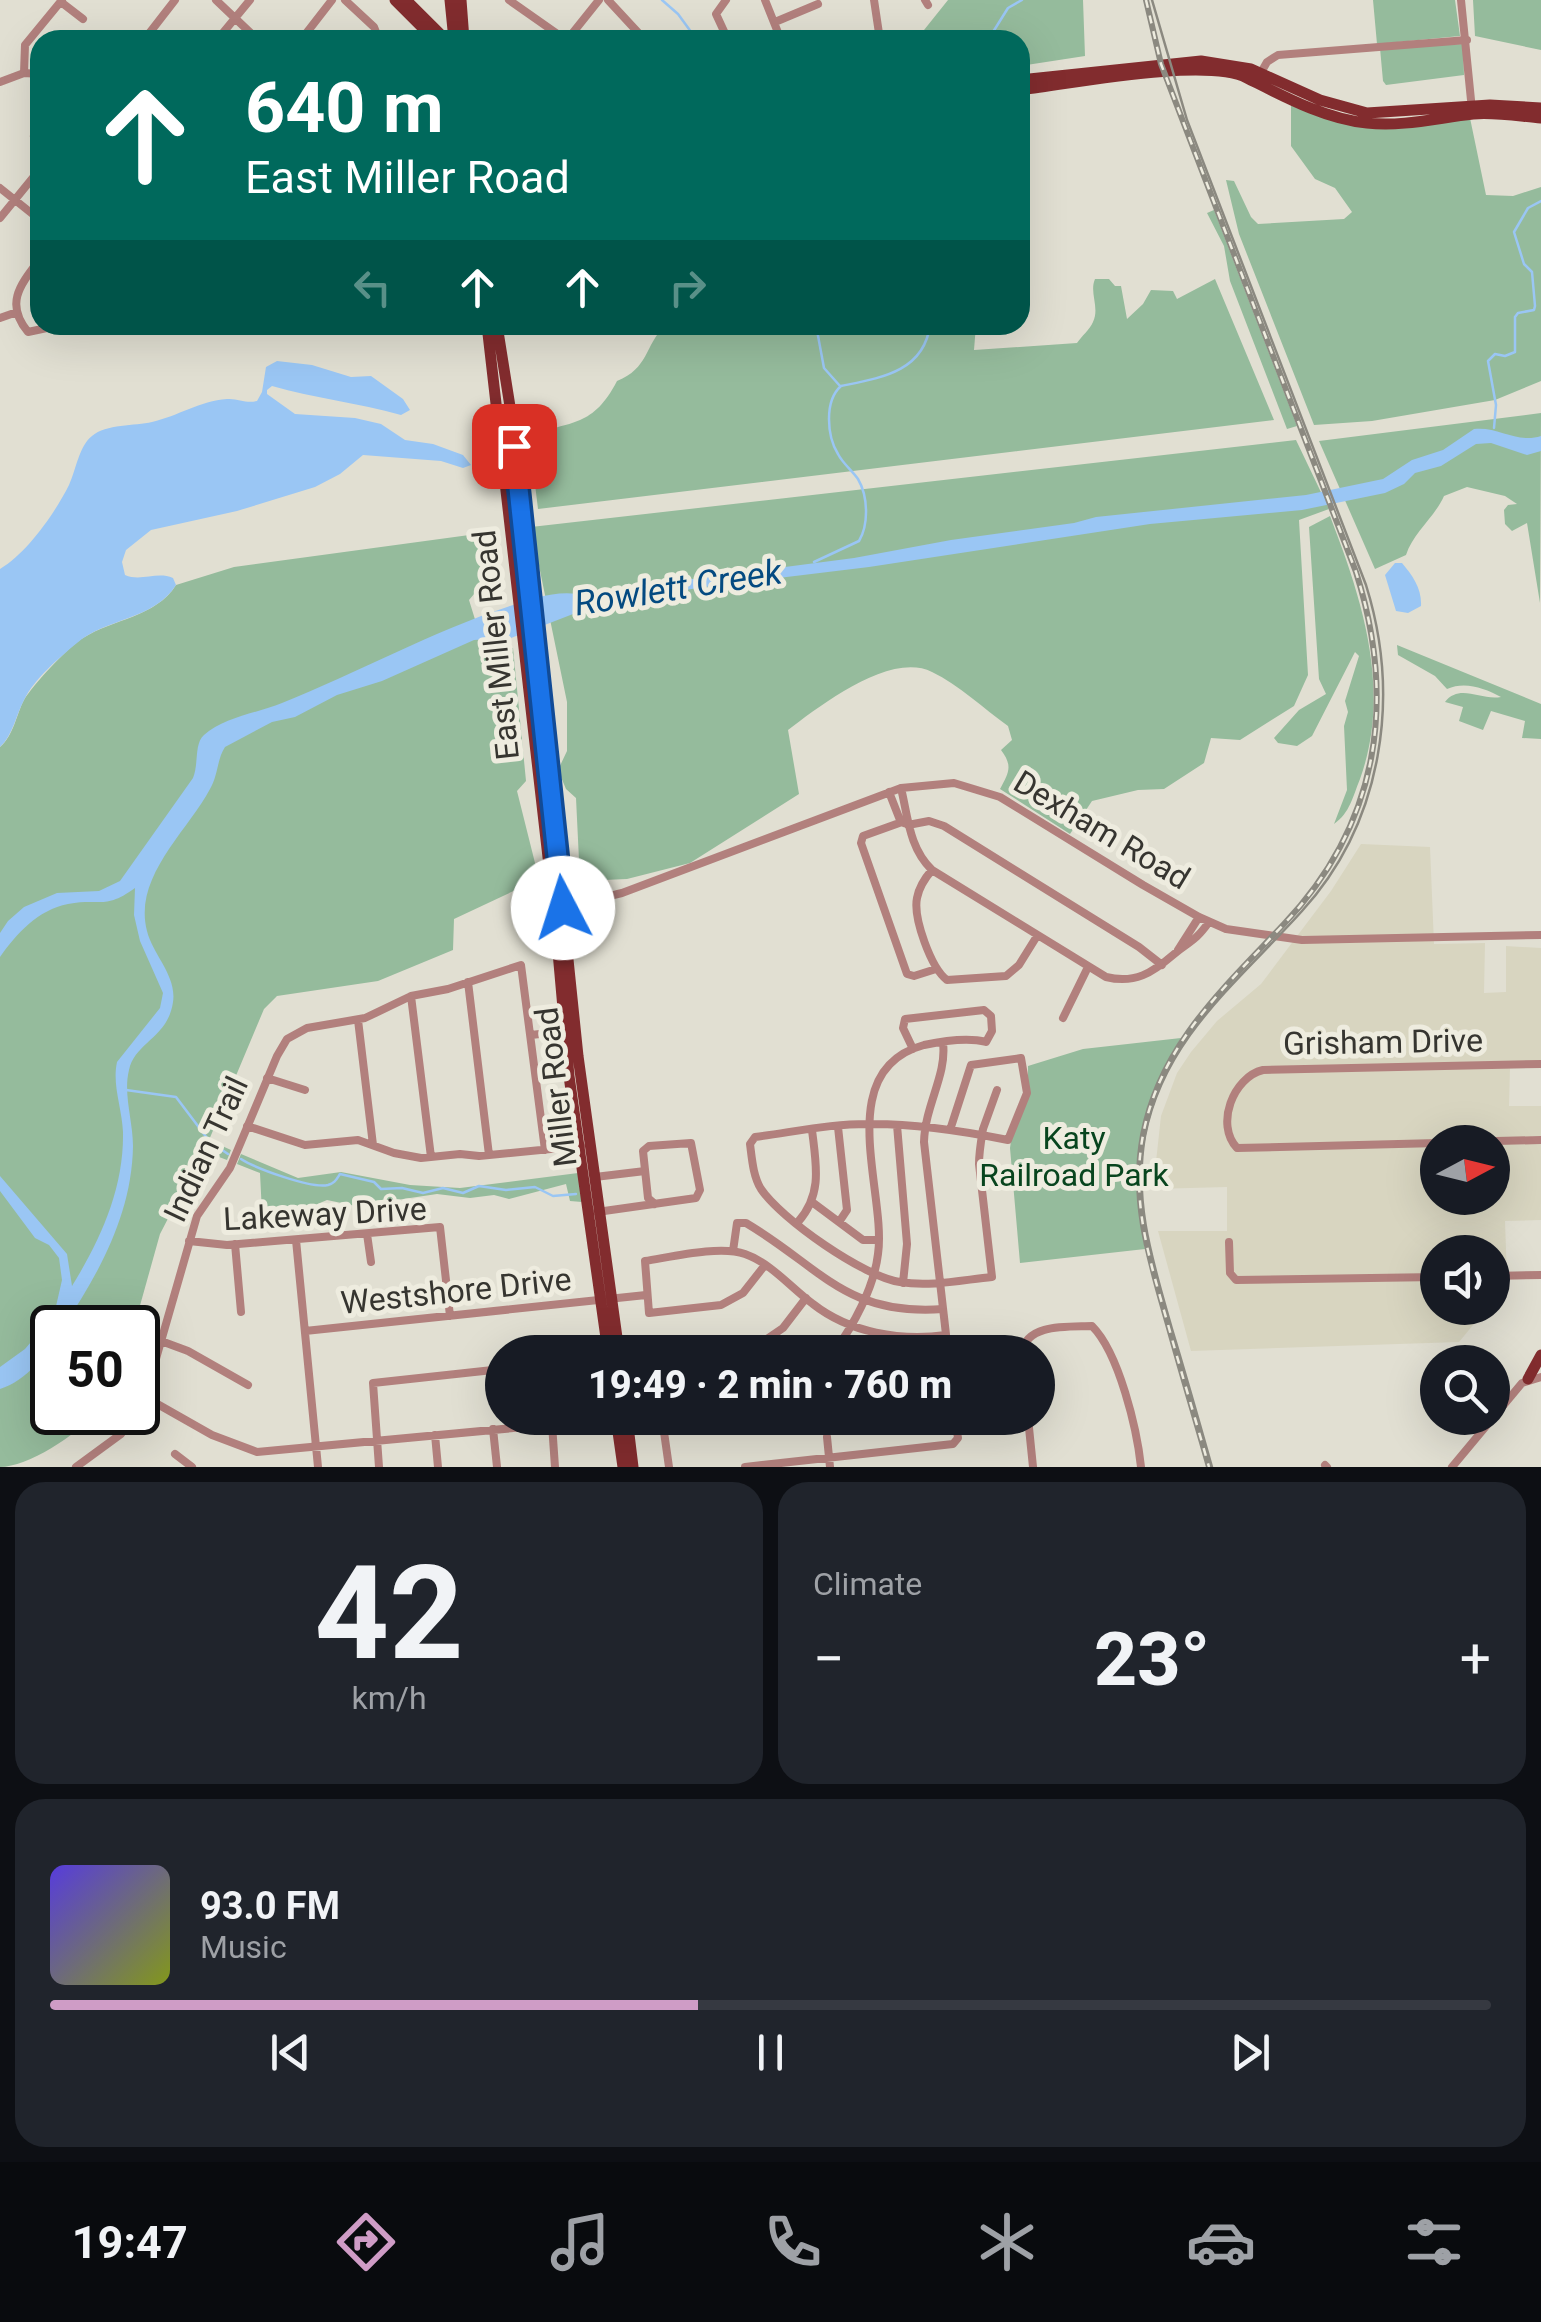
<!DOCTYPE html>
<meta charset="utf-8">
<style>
body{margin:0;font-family:Roboto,sans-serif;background:#20242c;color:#f1f3f6;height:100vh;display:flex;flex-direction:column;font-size:38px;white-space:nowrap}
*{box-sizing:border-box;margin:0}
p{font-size:32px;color:#9ea1a6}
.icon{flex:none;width:55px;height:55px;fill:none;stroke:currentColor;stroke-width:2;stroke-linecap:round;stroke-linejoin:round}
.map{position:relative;height:1467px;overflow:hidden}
.panel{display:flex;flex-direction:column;gap:15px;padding:15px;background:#0d0f14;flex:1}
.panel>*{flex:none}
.guide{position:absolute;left:30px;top:30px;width:1000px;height:305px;border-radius:30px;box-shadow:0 10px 40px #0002;background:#00695c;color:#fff;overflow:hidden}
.needle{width:65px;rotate:83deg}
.controls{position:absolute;left:1420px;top:1125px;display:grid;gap:20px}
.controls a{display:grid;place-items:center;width:90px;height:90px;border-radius:50%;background:#171b24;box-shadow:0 10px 40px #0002;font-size:50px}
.speed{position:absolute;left:30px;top:1305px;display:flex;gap:20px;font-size:50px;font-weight:700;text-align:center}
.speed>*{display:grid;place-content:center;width:130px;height:130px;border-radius:50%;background:#171b24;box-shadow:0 10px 40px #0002;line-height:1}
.speed .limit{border:5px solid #111;border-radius:15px;background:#fff;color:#111}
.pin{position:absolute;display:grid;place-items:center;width:85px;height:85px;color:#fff;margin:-42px;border-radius:20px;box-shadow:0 5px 15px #0006}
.me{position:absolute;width:110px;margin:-55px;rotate:355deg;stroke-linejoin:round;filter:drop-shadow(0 0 8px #0008)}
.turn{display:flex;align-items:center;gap:35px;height:210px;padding:0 50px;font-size:45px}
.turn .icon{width:130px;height:130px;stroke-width:2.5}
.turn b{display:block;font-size:70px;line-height:85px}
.lanes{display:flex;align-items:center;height:95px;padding:0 50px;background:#0003;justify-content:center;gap:50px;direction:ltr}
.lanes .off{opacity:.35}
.big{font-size:75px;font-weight:800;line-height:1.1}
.panel .widget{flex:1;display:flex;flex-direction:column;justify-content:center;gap:15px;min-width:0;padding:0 35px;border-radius:30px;background:#20242c}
.panel .dial{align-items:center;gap:0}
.dial b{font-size:130px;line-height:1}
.song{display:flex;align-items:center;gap:30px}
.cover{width:120px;height:120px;border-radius:15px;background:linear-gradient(135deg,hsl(250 70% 55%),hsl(70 70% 35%))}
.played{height:10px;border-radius:5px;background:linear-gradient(90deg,#cf9cc6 45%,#363941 45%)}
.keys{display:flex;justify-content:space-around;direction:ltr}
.heat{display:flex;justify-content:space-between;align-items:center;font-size:55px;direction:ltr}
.panel .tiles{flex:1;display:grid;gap:15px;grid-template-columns:1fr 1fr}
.widget:last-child{grid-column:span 2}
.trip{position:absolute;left:485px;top:1335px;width:570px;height:100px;border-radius:50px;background:#171b24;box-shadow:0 10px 40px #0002;font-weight:800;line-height:100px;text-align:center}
.tab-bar{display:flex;height:160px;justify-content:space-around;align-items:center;background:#090b0e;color:#9ea1a6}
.tab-bar .icon{width:70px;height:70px}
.tab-bar .on{color:#cf9cc6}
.tab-bar b{font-size:45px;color:#f1f3f6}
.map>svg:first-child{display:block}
</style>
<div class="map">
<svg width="1541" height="1467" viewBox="0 0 1541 1467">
<rect width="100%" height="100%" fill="#e1dfd2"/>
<path fill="#d8d5c0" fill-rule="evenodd" d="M1361,844l69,3 4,97 51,-1 -1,50 22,-1v-46l35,2v119l-31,1 -1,38h32v114l-36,1 2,56 -14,1 -1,-26h-54v56h39l1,11 -19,23 -268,9 -33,-120h69v-44l-74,2 8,-73 16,-43 14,-21 26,-31 44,-37 70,-93zM1438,1142h54v56h-54z"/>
<path fill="#95bb9c" d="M948,0h135l2,56 -65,10v-26h-112l12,-5z
M1373,0h82l5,36 -83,8z
M1473,0h68v50l-66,-14z
M1463,44l1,31 -78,10 -3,-4 -3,-33z
M1291,105c73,31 103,25 179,13l16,77 27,1 28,-9v194l-46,19 -123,21 -58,4 -75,-191 -13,-54 8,1 17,36 7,7 86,-5 8,-7 -17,-24 -20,-9 -24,-33z
M1214,210l83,216 -10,3 -57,-148 -6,-35 -17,-33z
M1095,279h14l6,7h6l6,33 16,-15 8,-14 22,1 4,8 38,-20 59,141 -736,89 -9,-74c43,-14 64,-8 88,-54 32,-13 27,-34 48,-56h311l-2,25 103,-7c4,-6 13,-14 16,-21 7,-15 -4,-29 2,-43z
M1541,413l-1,190 -13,-80 -15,8 -7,-7 -1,-14 4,-5 9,-1 -12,-8 -38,-9 -23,9c-10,22 -31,37 -38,59l-31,14 -56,-128z
M1296,440l33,69 -30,11 9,155 -14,31 -54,34 -29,-2 -7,25 -40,26 -26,1 -46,11 -22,33 -70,-45c9,-17 13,-23 1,-39l11,-10 -4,-14c-24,-17 -49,-41 -76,-54 -42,-21 -112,34 -144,58l11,64 -109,69 -63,16 -47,2 -4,-83 -10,-9 -8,-19 9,-19v-49l-36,-175z
M1330,516c32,83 62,174 30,263 -7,17 -10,34 -26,45l13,-34 -3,-64 4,-14 -3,-11 14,-45 -4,-4 -43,84 -15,10 -19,-3 -4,-5 25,-28 27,-16 -7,-15 -10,-152z
M484,533l7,41 -22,26 13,42 31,6 13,133 -9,10 22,88 -85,40 -1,31 -75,31 -101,15 -13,13 -55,131 22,10 -4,10 -24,-9 -43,83 -26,93 -82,1v84l42,1c-16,22 -67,54 -94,54v-720c14,-12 16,-32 24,-47 8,-14 45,-54 59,-62 30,-19 73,-21 93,-53l58,-18z
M1397,645l144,59v35l-19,-1 3,-17 -34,-10 -8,19 -24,-9 4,-14 -18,-5c15,-19 36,-1 56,-5 -17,-9 -36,-16 -54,-8l-12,-13 -37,-21z
M1181,1038c-42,69 -50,132 -36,211l-125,14 -10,-115 2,-14 16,-43v-25l55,-17z
M241,1154l57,24 43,-6 69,13 50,3 118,-15 4,29 -12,-1 -4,-17 -57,15 -15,-4 -24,3 -33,-4 -81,12 -29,-6 -19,8 -46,5 -2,-40 -23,-9z"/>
<path fill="#9ac6f4" d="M277,361l35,4 39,12 20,-1 32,23 7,11 -9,5c-43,-12 -87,-17 -129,-29l-5,4v4l28,20 60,4 26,6 24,16 28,4 30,11 8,10 -8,3 -22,-7 -78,-6 -23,19 -25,13 -78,24 -86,19 -25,20 -4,12 3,13c16,7 32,-4 48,3l3,7c-22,35 -70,33 -99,58 -18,15 -42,35 -53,57 -8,15 -11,35 -24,47v-178c27,-16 55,-56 69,-84 7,-15 10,-39 23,-49 14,-12 43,-10 60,-14 26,-6 48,-21 75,-23 11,-1 19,5 30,2l5,-9 4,-25z
M1474,429c24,-3 43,15 67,7v15l-14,4 -36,-12 -15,1 -35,22 -26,7 -11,11 -19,9 -83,17 -152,14 -281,43 -172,21 -111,21 -75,29 -37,2 -92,41 -45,14 -42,22 -23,5 -47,25c-8,12 -7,29 -15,42 -23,43 -77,88 -63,142 6,24 30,45 26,71 -5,36 -38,40 -44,68 -6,24 4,51 4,76 -1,67 -33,126 -70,181l-11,1c0,26 -27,53 -52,61v-22l25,-18 29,-34 8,-35 -3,-22 -10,-13 -14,-7 -35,-47v-15l67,78 5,32c29,-47 52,-98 51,-154 -1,-24 -11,-47 -6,-70l43,-54 3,-15 -23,-52 -6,-26 1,-27c-30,22 -35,10 -67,16 -30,6 -51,29 -68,53v-24l8,-12 16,-14 33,-14 42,-2 21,-10 73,-103c6,-15 1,-34 11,-43 20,-18 54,-22 78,-32 75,-30 151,-72 228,-97 21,-7 44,-15 67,-12l277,-36 97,-18 123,-17 22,-6 210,-22 77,-16 29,-19 31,-10z
M1395,563h7c11,13 20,26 19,43l-13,7 -12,-2 -11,-36z"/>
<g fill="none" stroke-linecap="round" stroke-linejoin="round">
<path stroke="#9ac6f4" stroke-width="2.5" d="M662,0l16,14 19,26
M988,40l20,-32 14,-8
M816,325l8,43 16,18
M1494,428l2,-23 -8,-44 7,-7 10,2 10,-4v-35l3,-4 16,-3 1,-4 -3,-34 -8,-8 -10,-32 14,-24 13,-7
M814,562l45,-21c10,-17 9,-45 -1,-62 -6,-9 -15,-15 -20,-25 -11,-18 -14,-53 3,-68 39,-8 83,-14 89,-61
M126,1090l50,7 34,45 18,12
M241,1159c14,9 70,30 87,26 7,-2 8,-5 12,-11l34,8 7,7 21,-1 21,5 20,-5 20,5 16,-7 27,4 29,-3 18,9 23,-2"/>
<path stroke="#b2807d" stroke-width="8" d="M216,0l42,40
M345,0l29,27 5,13
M509,0l57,40
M608,0l37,40
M726,0l-10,14 12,26
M765,0l16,40
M874,0l6,40
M925,0l3,5
M1461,0l11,110
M61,2l22,17
M775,22l43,-18
M144,40l31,-40
M217,40l33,-40
M301,40l31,-40
M567,40l32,-40
M24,73l1,-28 37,-45
M1259,76l8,-14 11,-7 189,-15
M0,82l24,-9 16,1
M34,136l6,5
M0,188l40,32
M0,218l40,-49
M40,259c-19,25 -36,44 -12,73l33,-7
M0,318l17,-6
M901,788c7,29 8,60 31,82l174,107c29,7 46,-4 67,-22 16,-14 21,-12 36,-33
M889,792l11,28 4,3
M902,822l-39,14 -2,7 46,131 7,2 22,-7
M908,825l21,-4 15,5 195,121 23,18
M932,870c-7,8 -13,17 -15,28 -4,20 14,70 30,82l59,-4 13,-11 18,-29
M559,899l28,-2 7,3
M558,908c23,-2 42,-10 64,-15l279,-105 53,-5 46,14 143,88 56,32 27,12 76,11 239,-5
M1178,950l21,-33
M468,982l21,173
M411,996l20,161
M1063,1018l25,-51
M358,1020l15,125
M531,1035l35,-4
M943,1043c4,32 -18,62 -19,99l24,210
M267,1078l38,12
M897,1125l10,119 -4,39
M247,1126l58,19 53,-5 36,13 27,5 39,-4 19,2 102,-10
M838,1127l9,83 -8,12
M950,1130l21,-65 50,-7 6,35 -19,47c-45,-9 -89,-16 -135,-16 -39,-1 -79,8 -118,13l-5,7c2,15 3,32 11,45 20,30 103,88 139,93 30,5 62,-2 92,-5l-13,-113c0,-12 2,-23 4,-35l14,-39
M1456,1142l85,-2
M1438,1143l-201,5c-22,-23 -4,-71 26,-78l278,-6
M595,1177l50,-6
M812,1202l51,38h16
M597,1212l99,-14 4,-8 -9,-47 -42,3 -6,5 5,47 7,6
M798,1222c25,-28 18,-58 14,-92
M367,1234l4,28
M296,1240l22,227
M189,1241l38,4 213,-18 10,89
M1229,1242l1,31 6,7 202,-3
M235,1244l6,68
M733,1251l4,-28h9c76,45 99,93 197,86
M765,1265l-22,28 -22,12 -72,8 -4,-52c26,-4 75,-16 100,-7 26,9 46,34 68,50 37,29 87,37 133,31
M1492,1276l49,-1
M305,1331l341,-36
M161,1341l27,10 60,34
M748,1352l35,-24 23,-30
M834,1352c19,-26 40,-64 44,-98 9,-61 -47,-184 46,-209 19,-4 43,-8 62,-3l6,-11 -1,-15 -7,-6 -79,9 -2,9 10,21
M1022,1352c5,-29 46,-25 70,-26 27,27 45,103 49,141
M145,1397l67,38 45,17 364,-34
M138,1412l7,-15 52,-181 33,-48 47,-112 10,-17 20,-11 58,-10 46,-22 37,-7 73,-24 24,185
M662,1418l7,49
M678,1418h14
M1028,1418l5,49
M552,1424l3,43
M493,1429l4,38
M435,1435l3,32
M827,1437l3,30
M175,1454l17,13
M1325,1465l2,2
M76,1467l45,-33 16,-22
M379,1467l-6,-84 129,-14
M745,1467l208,-23 5,-6 -3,-20
M1452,1467l70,-84 19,-6"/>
<path stroke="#822c2e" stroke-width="11" d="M395,0l40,40
M406,0l40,40
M450,0l4,40
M461,0l3,40
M1020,80l181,-19 50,8 69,31 47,13 123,-8 51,3
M1020,90c50,-6 185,-33 227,-12 36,18 78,41 120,45 35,4 70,-5 106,-9 22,-2 45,2 68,4
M487,325l68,593 14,158 39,276
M497,325l15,94 66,637 41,296
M1528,1379l13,-24
M616,1418l7,49
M627,1418l6,49"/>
<path stroke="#8b8980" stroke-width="2.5" d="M1152,0l35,120 179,465c35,112 17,237 -64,326 -63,70 -138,127 -157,225 -12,68 9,129 27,193 14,46 27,92 40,138"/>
<g stroke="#8b8980" stroke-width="6">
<path id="rail" d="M1146,0l15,64 195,508c41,129 23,252 -72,352 -60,64 -124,121 -141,211 -13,68 8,129 26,193 13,47 27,93 40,139"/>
</g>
<use href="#rail" stroke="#eeecdf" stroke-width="2.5" stroke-dasharray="8" stroke-linecap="butt"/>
</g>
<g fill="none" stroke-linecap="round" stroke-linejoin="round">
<g stroke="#114b97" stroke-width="25">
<path id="route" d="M514,446l49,462"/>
</g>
<use href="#route" stroke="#1a73e8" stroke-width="18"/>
</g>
<g text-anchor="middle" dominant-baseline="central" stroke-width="10" stroke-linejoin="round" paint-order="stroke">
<g font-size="32" fill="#363530" stroke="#eeecdf">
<text transform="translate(496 645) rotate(-96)">East Miller Road</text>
<text transform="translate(1102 830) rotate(31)">Dexham Road</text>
<text transform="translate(1383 1042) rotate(-1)">Grisham Drive</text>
<text transform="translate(556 1087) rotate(-97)">Miller Road</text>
<text transform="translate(206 1149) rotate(-65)">Indian Trail</text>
<text transform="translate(325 1214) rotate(-3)">Lakeway Drive</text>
<text transform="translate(456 1291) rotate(-6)">Westshore Drive</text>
</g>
<g font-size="32" fill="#08451e" stroke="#eeecdf">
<text x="1074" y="1138">Katy<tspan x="1074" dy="37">Railroad Park</tspan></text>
</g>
<g font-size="35" font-style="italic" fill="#044a81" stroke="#eeecdf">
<text transform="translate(678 588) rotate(-9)">Rowlett Creek</text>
</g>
</g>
</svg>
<div class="controls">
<a><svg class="needle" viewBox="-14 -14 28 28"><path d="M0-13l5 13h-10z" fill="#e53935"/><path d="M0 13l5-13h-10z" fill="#9ea1a6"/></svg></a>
<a><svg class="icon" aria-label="sound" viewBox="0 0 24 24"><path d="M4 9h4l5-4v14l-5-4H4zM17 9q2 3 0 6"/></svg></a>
<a><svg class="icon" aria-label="search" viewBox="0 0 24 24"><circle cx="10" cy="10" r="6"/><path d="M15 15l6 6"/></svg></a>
</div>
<div class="speed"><div class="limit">50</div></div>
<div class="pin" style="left:514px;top:446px;background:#d93025"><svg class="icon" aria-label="arrive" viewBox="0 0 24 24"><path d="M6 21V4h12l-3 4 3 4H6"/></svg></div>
<svg class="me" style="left:563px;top:908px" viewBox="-20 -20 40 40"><circle r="19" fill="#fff"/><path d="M0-13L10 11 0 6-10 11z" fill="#1a73e8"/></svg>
<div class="trip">19:49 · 2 min · 760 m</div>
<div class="guide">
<div class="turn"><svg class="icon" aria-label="ahead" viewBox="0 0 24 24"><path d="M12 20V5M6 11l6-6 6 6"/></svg><div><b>640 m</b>East Miller Road</div></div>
<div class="lanes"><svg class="icon off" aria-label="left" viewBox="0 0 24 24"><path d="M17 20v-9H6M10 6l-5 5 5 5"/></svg><svg class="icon" aria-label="ahead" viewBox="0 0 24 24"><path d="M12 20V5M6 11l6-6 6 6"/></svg><svg class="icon" aria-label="ahead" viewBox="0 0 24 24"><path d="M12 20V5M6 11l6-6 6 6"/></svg><svg class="icon off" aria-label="right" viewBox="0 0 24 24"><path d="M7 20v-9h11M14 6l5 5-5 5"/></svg></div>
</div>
</div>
<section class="panel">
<div class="tiles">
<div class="widget dial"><b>42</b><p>km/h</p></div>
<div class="widget"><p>Climate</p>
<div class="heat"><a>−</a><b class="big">23°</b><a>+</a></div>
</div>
<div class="widget">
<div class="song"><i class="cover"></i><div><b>93.0 FM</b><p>Music</p></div></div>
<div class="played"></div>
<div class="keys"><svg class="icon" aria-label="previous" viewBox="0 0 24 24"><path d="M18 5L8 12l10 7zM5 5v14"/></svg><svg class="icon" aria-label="pause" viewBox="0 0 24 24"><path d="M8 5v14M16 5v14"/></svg><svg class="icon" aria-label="next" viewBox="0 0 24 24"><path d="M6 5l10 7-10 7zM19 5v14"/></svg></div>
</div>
</div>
</section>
<nav class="tab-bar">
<b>19:47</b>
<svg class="icon on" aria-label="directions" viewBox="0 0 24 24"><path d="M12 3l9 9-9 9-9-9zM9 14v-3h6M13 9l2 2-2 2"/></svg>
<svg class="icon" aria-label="music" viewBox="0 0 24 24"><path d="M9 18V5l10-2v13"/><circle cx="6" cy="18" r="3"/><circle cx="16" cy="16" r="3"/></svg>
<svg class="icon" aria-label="phone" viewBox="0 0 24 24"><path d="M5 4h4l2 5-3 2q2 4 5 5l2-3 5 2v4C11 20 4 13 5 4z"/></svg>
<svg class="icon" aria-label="climate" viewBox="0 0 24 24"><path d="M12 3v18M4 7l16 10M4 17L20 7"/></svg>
<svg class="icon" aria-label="car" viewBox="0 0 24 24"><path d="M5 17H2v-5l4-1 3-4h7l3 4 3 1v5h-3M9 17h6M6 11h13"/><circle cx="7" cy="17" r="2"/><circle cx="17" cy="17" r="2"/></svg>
<svg class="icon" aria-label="filters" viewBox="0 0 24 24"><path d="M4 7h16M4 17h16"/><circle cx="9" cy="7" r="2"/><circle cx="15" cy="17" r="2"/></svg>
</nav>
